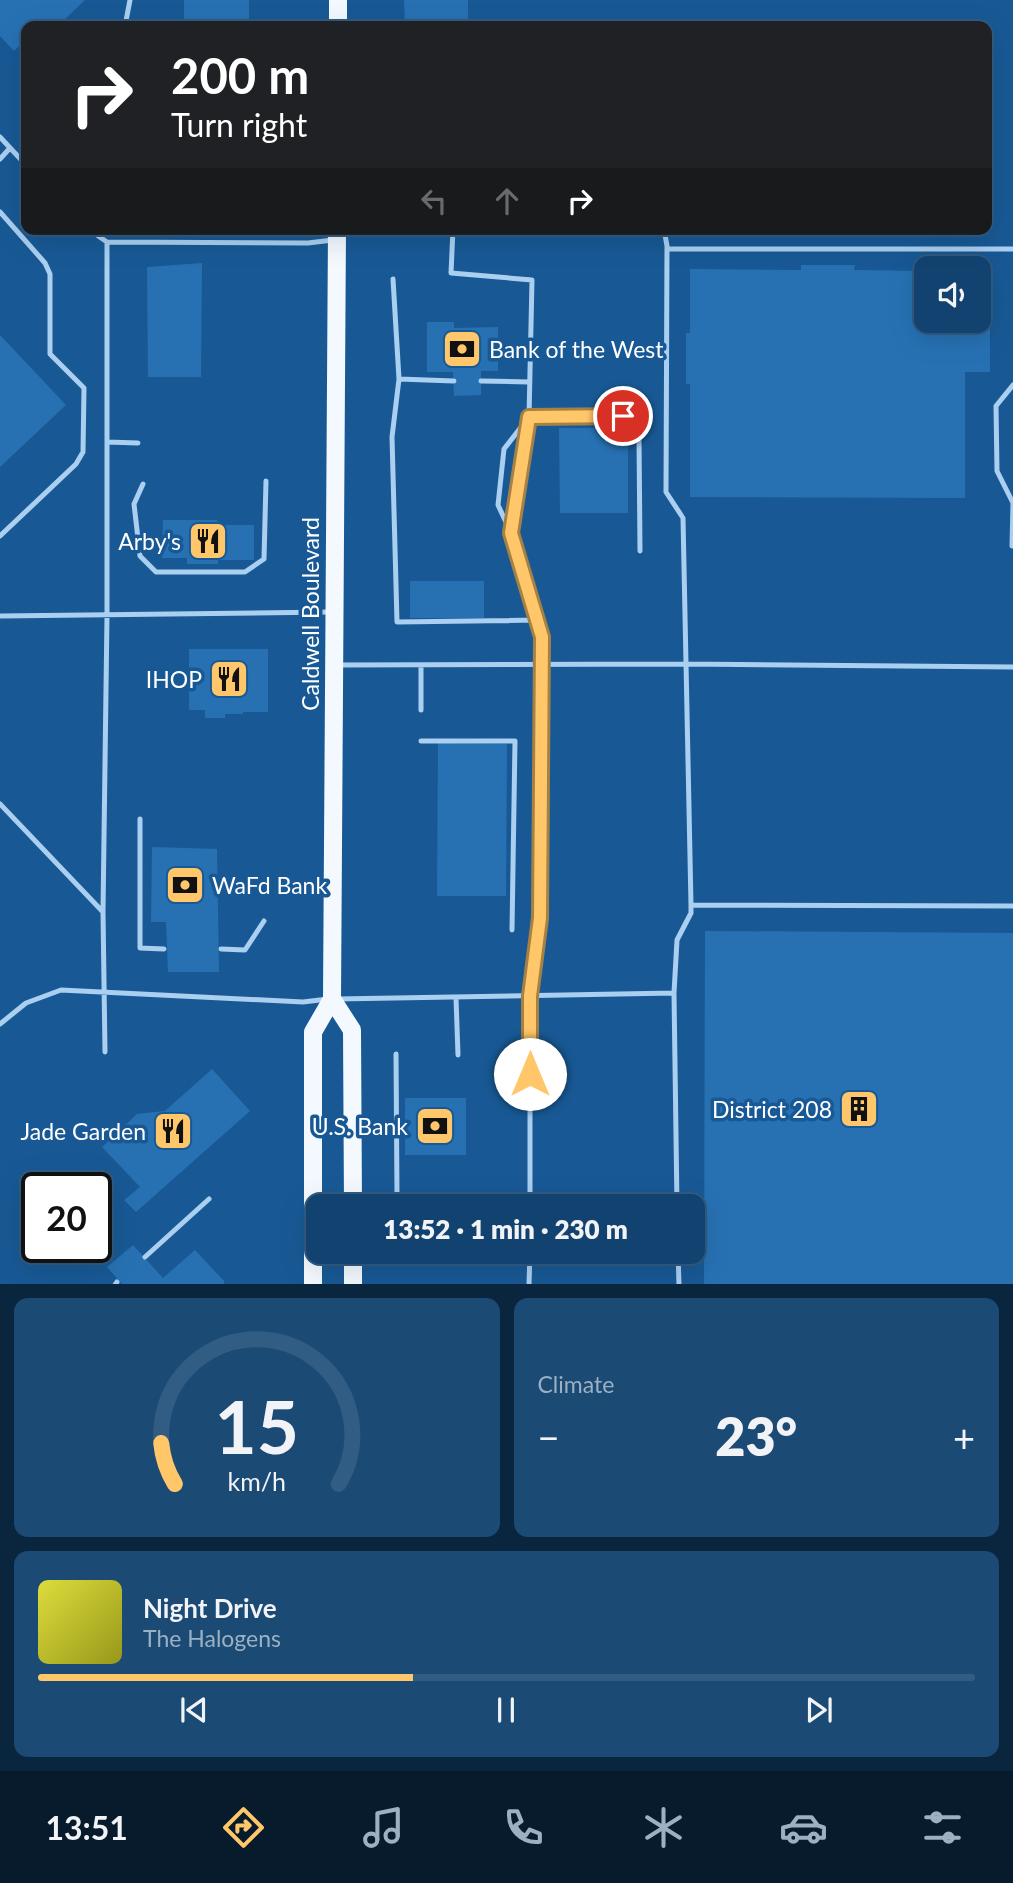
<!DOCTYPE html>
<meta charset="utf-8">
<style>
body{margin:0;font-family:Lato,sans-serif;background:#1b4a75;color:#f1f3f6;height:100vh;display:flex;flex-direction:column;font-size:26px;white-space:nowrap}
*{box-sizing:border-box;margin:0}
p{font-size:23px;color:#9cb0c3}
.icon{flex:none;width:38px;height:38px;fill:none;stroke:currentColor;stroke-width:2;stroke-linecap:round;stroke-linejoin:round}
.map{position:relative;height:1284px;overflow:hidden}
.sheet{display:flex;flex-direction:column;gap:14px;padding:14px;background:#0a253e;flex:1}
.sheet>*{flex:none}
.banner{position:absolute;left:21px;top:21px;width:971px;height:214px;border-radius:14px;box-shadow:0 7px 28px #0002,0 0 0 2px #315c83;background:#202124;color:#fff;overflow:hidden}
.tools{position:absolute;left:914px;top:256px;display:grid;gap:14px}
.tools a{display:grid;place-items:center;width:77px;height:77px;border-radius:14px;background:#124370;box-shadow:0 7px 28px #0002,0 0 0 2px #315c83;font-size:35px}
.speed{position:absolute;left:21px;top:1172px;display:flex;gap:14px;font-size:35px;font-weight:700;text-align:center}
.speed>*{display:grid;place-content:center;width:91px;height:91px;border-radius:50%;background:#124370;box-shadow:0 7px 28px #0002,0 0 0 2px #315c83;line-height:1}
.speed .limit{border:4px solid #111;border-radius:10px;background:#fff;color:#111}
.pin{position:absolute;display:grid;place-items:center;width:60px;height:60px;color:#fff;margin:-30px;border:4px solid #fff;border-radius:50%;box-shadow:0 2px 7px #0007}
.me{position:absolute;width:77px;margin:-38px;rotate:0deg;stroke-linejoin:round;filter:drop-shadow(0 0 5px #0008)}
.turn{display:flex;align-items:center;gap:24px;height:147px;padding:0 35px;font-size:32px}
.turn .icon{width:91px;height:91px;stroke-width:2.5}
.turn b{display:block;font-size:49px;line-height:60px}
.lanes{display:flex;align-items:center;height:66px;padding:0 35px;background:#0003;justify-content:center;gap:35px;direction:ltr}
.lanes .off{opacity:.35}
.big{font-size:52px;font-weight:800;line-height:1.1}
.sheet .tile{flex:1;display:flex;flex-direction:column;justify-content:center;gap:10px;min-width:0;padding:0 24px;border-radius:14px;background:#1b4a75}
.sheet .dial{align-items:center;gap:0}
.dial svg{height:182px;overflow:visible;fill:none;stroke:#315c83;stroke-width:7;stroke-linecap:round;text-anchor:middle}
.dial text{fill:#f1f3f6;stroke:none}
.song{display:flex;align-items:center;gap:21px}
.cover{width:84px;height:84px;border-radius:10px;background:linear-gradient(135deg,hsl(60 70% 55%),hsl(60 70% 35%))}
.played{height:7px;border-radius:4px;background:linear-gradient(90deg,#ffc769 40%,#315c83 40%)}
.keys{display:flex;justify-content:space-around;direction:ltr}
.heat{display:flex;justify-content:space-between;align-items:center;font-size:38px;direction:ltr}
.sheet .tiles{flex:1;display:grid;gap:14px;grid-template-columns:1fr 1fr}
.tile:last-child{grid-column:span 2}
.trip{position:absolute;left:306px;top:1194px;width:399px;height:70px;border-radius:14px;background:#124370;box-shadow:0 7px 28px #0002,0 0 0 2px #315c83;font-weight:800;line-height:70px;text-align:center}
.dock{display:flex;height:112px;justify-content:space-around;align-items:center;background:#071b2d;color:#9cb0c3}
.dock .icon{width:49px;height:49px}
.dock .on{color:#ffc769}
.dock b{font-size:32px;color:#f1f3f6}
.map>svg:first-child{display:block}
</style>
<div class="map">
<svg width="1013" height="1285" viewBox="0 0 1013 1285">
<rect width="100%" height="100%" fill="#185995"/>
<path fill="#2771b3" d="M0,0h85l-27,26h-6l-6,-6 -7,6h-13v13l-12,12 -14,-15z
M184,0h65v26h-65z
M404,0h64v26h-63z
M202,263l-1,114h-53l-1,-110z
M801,265h54l-1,5 72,1v49h52v-49h12v101h-25v126l-275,-1v-113h-4v-51h4v-64l111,1z
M427,322h27v6l44,-1v44h-17v24l-27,1 -1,-24h-26z
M0,335l66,70 -66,62z
M559,428h69v85h-68z
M163,520h54l2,5h35v35h-36v4h-31v-6h-25z
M410,581h74v37h-74z
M189,649h79v63h-25v2h-18v4h-20v-8h-16z
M438,743l69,1 -1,152h-69z
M152,847l65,2 2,123h-51l-2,-50h-15z
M705,931l308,2v352h-309z
M212,1069l38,42 -114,101 -12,-12 16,-13 -38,-40 35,-33 28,-3z
M405,1098h61v57h-61z
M133,1245l30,33 32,-28 29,31v4h-101l-16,-18z"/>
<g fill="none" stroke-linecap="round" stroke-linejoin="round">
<path stroke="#aacff0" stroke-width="5" d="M125,26l5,-26
M0,137l26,28
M0,159l10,-11
M0,212l45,51 5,11v80l34,34 -1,64 -7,12 -76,72
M88,229l19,13v374l-4,296 2,140
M453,229l-2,44 81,7 -3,137 -18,116
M664,229l3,17 -1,246 17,26 8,387v8l-14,27 -3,53 3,213
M107,242l201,1 25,-3
M667,249h346
M393,279l6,100 -7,58 5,185 141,-2
M399,379l55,2
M481,381l48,1
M529,417l-25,32 -6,56 13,28 31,104 -2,281 -10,78v210
M529,417l94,-1c12,4 15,9 16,22l1,113
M107,442l31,1
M143,484l-9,20 6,52 16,16h89l19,-13 2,-78
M1012,546l1,-43 -16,-32 -1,-65 17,-21
M0,616l331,-4
M337,665l349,-1 327,3
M421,665v45
M421,741h94l-3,189
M0,804l103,108
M140,819v129l24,1
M691,905l322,1
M221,949l24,1 19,-29
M456,998l2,57
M337,999l337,-6
M0,1024l26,-21 35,-13 242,12 25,-3
M396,1054l1,142 16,10
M678,1251l1,34
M145,1257l64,-58
M115,1285l2,-3
M529,1285l1,-34"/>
<path stroke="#f3f9ff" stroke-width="18" d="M338,26v-26
M332,999l20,31 1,176
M353,1251v34
M313,1285v-253l19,-33 5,-770"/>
</g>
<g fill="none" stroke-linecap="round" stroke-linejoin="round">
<g stroke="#a68144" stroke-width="18">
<path id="route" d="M530,1074v-78l10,-78 2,-281 -31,-104 18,-116 94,-1"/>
</g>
<use href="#route" stroke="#ffc769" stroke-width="12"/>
</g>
<defs>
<g id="bank-square" transform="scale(2.0125)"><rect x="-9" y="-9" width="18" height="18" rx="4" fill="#ffc769" stroke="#185995"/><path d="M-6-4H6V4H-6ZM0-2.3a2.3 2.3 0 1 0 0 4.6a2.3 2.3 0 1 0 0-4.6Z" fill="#111"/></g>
<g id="restaurant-square" transform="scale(2.0125)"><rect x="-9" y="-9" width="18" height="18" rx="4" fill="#ffc769" stroke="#185995"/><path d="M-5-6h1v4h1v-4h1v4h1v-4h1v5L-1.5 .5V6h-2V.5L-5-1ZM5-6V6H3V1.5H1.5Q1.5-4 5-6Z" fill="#111"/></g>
<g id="building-square" transform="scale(2.0125)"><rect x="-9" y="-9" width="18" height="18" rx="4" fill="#ffc769" stroke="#185995"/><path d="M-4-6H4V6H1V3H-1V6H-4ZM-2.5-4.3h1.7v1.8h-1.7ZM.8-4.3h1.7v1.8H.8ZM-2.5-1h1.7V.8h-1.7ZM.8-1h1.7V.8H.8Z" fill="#111"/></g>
</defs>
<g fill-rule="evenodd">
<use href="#bank-square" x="462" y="349"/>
<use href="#restaurant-square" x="208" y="541"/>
<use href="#restaurant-square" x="229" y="679"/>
<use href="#bank-square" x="185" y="885"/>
<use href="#building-square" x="859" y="1109"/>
<use href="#bank-square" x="435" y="1126"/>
<use href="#restaurant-square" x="173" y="1131"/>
</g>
<g text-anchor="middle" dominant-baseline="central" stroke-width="7" stroke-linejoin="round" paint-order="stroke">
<g font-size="23" fill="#fff" stroke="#185995" text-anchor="end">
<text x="489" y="349" text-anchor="start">Bank of the West</text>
<text x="181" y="541">Arby's</text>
<text x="202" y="679">IHOP</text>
<text x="212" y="885" text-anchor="start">WaFd Bank</text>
<text x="832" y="1109">District 208</text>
<text x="408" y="1126">U.S. Bank</text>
<text x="146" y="1131">Jade Garden</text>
</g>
<g font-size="23" fill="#fff" stroke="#185995">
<text transform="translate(310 614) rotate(-90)">Caldwell Boulevard</text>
</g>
</g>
</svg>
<div class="tools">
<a><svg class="icon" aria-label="sound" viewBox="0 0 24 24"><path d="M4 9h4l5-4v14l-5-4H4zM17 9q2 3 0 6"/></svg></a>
</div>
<div class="speed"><div class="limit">20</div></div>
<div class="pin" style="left:623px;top:416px;background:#d93025"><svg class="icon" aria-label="arrive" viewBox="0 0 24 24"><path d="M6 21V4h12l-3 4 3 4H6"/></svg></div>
<svg class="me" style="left:530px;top:1074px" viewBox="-20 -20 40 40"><circle r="19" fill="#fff"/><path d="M0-13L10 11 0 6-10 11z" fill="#ffc769"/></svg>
<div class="trip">13:52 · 1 min · 230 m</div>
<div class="banner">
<div class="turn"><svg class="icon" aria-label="right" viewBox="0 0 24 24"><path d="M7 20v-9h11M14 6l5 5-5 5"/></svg><div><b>200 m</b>Turn right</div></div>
<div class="lanes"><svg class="icon off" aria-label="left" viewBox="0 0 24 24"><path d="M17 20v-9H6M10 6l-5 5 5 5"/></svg><svg class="icon off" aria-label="ahead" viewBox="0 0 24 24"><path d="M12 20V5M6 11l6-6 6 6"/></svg><svg class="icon" aria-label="right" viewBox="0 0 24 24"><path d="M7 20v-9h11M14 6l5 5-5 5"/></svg></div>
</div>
</div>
<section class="sheet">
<div class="tiles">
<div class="tile dial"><svg viewBox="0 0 100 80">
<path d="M14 69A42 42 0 1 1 86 69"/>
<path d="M14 69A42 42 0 0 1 8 51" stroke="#ffc769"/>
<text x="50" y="56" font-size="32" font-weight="700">15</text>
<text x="50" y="72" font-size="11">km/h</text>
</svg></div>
<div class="tile"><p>Climate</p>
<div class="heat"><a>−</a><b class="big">23°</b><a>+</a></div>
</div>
<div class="tile">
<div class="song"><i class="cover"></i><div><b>Night Drive</b><p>The Halogens</p></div></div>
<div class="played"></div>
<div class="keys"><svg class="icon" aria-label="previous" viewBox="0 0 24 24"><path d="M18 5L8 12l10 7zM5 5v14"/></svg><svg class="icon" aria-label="pause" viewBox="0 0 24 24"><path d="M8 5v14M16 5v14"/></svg><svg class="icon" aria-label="next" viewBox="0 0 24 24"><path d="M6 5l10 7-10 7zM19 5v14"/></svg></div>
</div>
</div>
</section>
<nav class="dock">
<b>13:51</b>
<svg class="icon on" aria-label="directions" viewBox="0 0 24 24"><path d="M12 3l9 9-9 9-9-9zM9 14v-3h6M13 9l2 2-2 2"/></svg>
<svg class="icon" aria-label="music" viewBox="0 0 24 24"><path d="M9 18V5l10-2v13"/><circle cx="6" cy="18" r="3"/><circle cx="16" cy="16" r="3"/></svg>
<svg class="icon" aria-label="phone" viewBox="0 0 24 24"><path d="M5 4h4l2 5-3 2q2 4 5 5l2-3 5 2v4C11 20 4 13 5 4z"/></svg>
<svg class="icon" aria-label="climate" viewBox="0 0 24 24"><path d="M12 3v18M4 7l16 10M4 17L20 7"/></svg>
<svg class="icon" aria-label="car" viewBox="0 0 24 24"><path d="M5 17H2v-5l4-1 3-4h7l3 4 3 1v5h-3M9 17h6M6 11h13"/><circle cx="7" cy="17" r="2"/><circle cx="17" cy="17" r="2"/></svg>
<svg class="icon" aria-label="filters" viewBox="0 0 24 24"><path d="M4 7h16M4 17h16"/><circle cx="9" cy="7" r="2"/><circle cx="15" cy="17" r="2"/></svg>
</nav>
